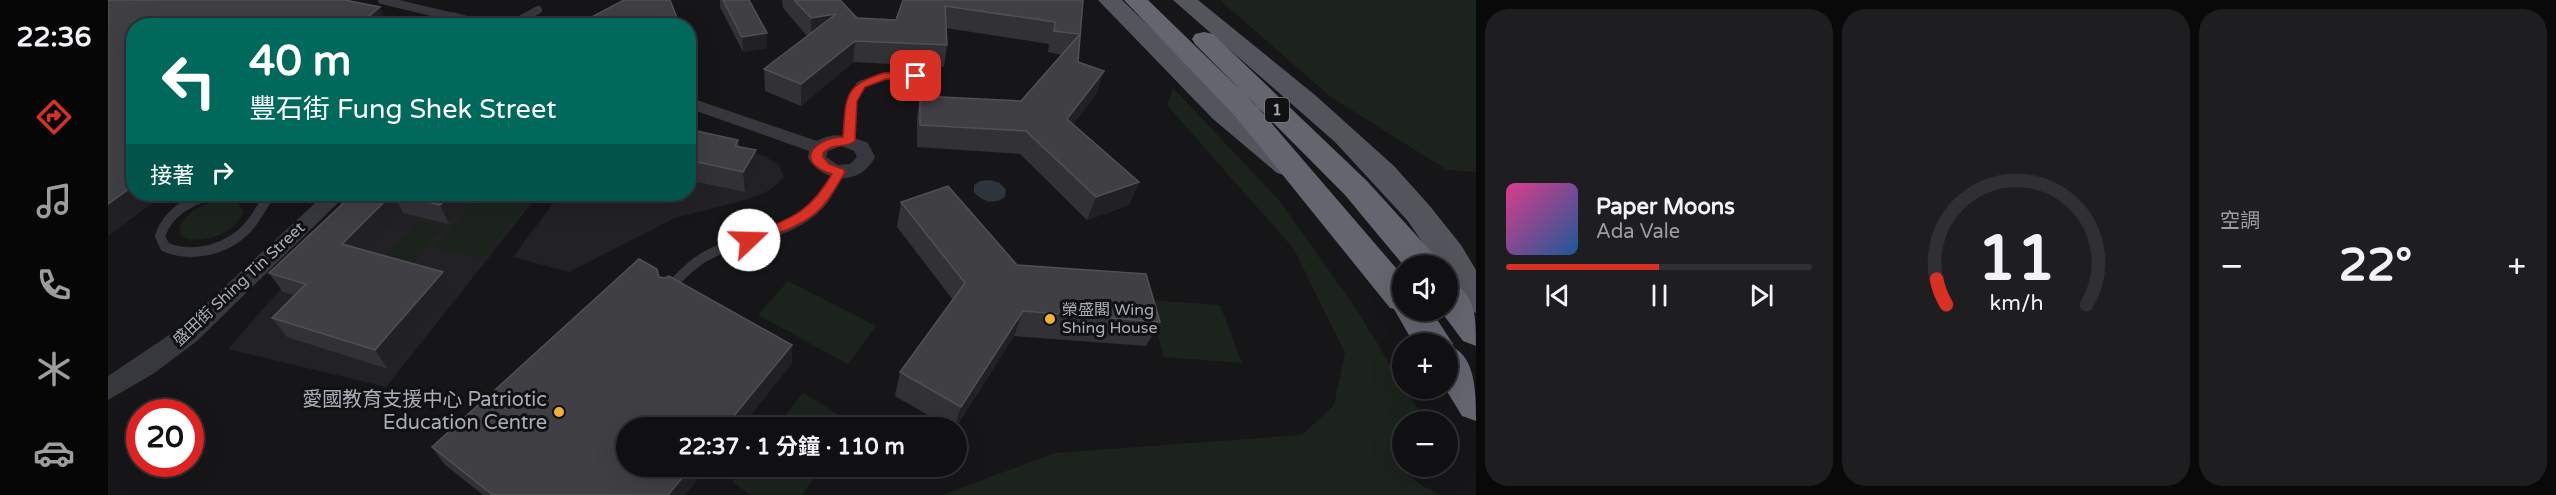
<!DOCTYPE html>
<html lang="zh-TW">
<meta charset="utf-8">
<style>
body{margin:0;font-family:"Varela Round","Noto Sans TC",sans-serif;background:#1e1e20;color:#f1f3f6;height:100vh;display:flex;flex-direction:column;font-size:22px;white-space:nowrap}
*{box-sizing:border-box;margin:0}
p{font-size:20px;color:#9c9d9f}
.icon{flex:none;width:33px;height:33px;fill:none;stroke:currentColor;stroke-width:2;stroke-linecap:round;stroke-linejoin:round}
.map{position:relative;flex:1;overflow:hidden}
.panel{display:flex;flex-direction:column;gap:9px;padding:9px;background:#09090a;width:1080px}
.panel>*{flex:none}
.guide{position:absolute;left:18px;top:18px;width:570px;height:183px;border-radius:24px;box-shadow:0 6px 24px #0002,0 0 0 2px #303032;background:#00695c;color:#fff;overflow:hidden}
.tools{position:absolute;left:1284px;top:255px;display:grid;gap:12px}
.tools a{display:grid;place-items:center;width:66px;height:66px;border-radius:50%;background:#101012;box-shadow:0 6px 24px #0002,0 0 0 2px #303032;font-size:30px}
.speed{position:absolute;left:18px;top:399px;display:flex;gap:12px;font-size:30px;font-weight:700;text-align:center}
.speed>*{display:grid;place-content:center;width:78px;height:78px;border-radius:50%;background:#101012;box-shadow:0 6px 24px #0002,0 0 0 2px #303032;line-height:1}
.speed .limit{border:9px solid #d22;background:#fff;color:#111}
.pin{position:absolute;display:grid;place-items:center;width:51px;height:51px;color:#fff;margin:-26px;border-radius:12px;box-shadow:0 3px 9px #0006}
.me{position:absolute;width:66px;margin:-33px;rotate:69deg;stroke-linejoin:round;filter:drop-shadow(0 0 4px #0008)}
.turn{display:flex;align-items:center;gap:21px;height:126px;padding:0 24px;font-size:27px}
.turn .icon{width:78px;height:78px;stroke-width:2.5}
.turn b{display:block;font-size:42px;line-height:51px}
.then{display:flex;align-items:center;height:57px;padding:0 24px;background:#0003;gap:12px;font-size:22px}
.big{font-size:45px;font-weight:700;line-height:1.1}
.panel .widget{flex:1;display:flex;flex-direction:column;justify-content:center;gap:9px;min-width:0;padding:0 21px;border-radius:24px;background:#1e1e20}
.panel .dial{align-items:center;gap:0}
.dial svg{height:156px;overflow:visible;fill:none;stroke:#303032;stroke-width:7;stroke-linecap:round;text-anchor:middle}
.dial text{fill:#f1f3f6;stroke:none}
.song{display:flex;align-items:center;gap:18px}
.cover{width:72px;height:72px;border-radius:9px;background:linear-gradient(135deg,hsl(330 70% 55%),hsl(210 70% 35%))}
.played{height:6px;border-radius:3px;background:linear-gradient(90deg,#d93025 50%,#303032 50%)}
.keys{display:flex;justify-content:space-around;direction:ltr}
.heat{display:flex;justify-content:space-between;align-items:center;font-size:33px;direction:ltr}
.panel .tiles{flex:1;display:grid;gap:9px;grid-template-columns:repeat(3,1fr)}
.trip{position:absolute;left:508px;top:417px;width:351px;height:60px;border-radius:30px;background:#101012;box-shadow:0 6px 24px #0002,0 0 0 2px #303032;font-weight:700;line-height:60px;text-align:center}
main{display:flex;flex:1;min-height:0}
.dock{display:flex;flex-direction:column;width:108px;justify-content:space-around;align-items:center;background:#060607;color:#9c9d9f}
.dock .icon{width:42px;height:42px}
.dock .selected{color:#d93025}
.dock b{font-size:27px;color:#f1f3f6}
.map>svg:first-child{display:block}
</style>
<main>
<nav class="dock">
<b>22:36</b>
<svg class="icon selected" aria-label="directions" viewBox="0 0 24 24"><path d="M12 3l9 9-9 9-9-9zM9 14v-3h6M13 9l2 2-2 2"/></svg>
<svg class="icon" aria-label="music" viewBox="0 0 24 24"><path d="M9 18V5l10-2v13"/><circle cx="6" cy="18" r="3"/><circle cx="16" cy="16" r="3"/></svg>
<svg class="icon" aria-label="phone" viewBox="0 0 24 24"><path d="M5 4h4l2 5-3 2q2 4 5 5l2-3 5 2v4C11 20 4 13 5 4z"/></svg>
<svg class="icon" aria-label="climate" viewBox="0 0 24 24"><path d="M12 3v18M4 7l16 10M4 17L20 7"/></svg>
<svg class="icon" aria-label="car" viewBox="0 0 24 24"><path d="M5 17H2v-5l4-1 3-4h7l3 4 3 1v5h-3M9 17h6M6 11h13"/><circle cx="7" cy="17" r="2"/><circle cx="17" cy="17" r="2"/></svg>
</nav>
<div class="map">
<svg width="1368" height="495" viewBox="0 0 1368 495">
<rect width="100%" height="100%" fill="#161618"/>
<path fill="#222225" d="M581,125l34,19 41,12 15,9 5,12 -14,13 -21,9 -74,19 -106,54 -56,-15 47,-63h128z
M263,194h168l-153,193 -158,-38 99,-113z"/>
<path fill="#1c231d" d="M1112,0h256v172l-29,-2 -116,-73z
M1065,88l105,111 76,107 48,78v4l3,1 21,32 -24,1v20l-3,16 5,14 19,14 18,9h-499l113,-42 247,-18 32,-30 11,-52 -51,-104 -127,-144z
M373,194h55l-54,65 -48,-12z
M120,200l9,2 7,9c-8,23 -40,34 -62,26l-3,-10c9,-19 30,-26 49,-27z
M310,220l27,7 -40,44 -28,-7z
M680,281l88,45 -28,38 -90,-49z
M1040,300l72,5 22,58 -78,-6z
M695,393l50,30 -3,4h-74z
M637,467v-1l77,1 -20,28h-51l-19,-13z"/>
<path fill="#2c353c" d="M882,180l10,3 6,7 -1,7c-10,8 -23,5 -31,-5v-7l6,-4z"/>
<g fill="none" stroke-linecap="round" stroke-linejoin="round">
<path stroke="#37383d" stroke-width="8" d="M274,0l71,17
M321,26l22,-9
M401,26l29,-16
M742,133l2,-32 8,-16 25,-9 51,2"/>
<path stroke="#37383d" stroke-width="10" d="M741,141l1,-10
M103,194c-23,8 -43,18 -51,42l5,11c29,12 65,2 85,-22 8,-10 13,-21 21,-31
M559,290c13,-13 26,-28 43,-36 35,-18 82,-19 110,-50 8,-9 13,-21 19,-32"/>
<path fill="#37383d" fill-rule="evenodd" d="M345,12l39,11 2,3h-26l-20,-6 -3,-3 3,-3z
M580,97l129,44c18,-10 33,-5 51,2l7,14c-14,29 -51,27 -67,1l1,-7 -121,-43zM733,146l13,5 3,6 -7,7 -12,1 -12,-8 2,-6z
M217,194h22l-150,147 -44,33 -45,26v-24l73,-49z"/>
<path fill="#53555c" fill-rule="evenodd" d="M990,0h24l111,107 64,52 5,7 -5,7 -10,3 -10,-3 -64,-54z
M1065,0h25l117,95 79,71 35,39 32,40 15,25v43l-12,-4 -16,-28v-15h-9l-32,-46 -72,-78z"/>
<path fill="#63666e" fill-rule="evenodd" d="M1016,0h24l107,104 147,171v35h29l22,34 -1,3c24,10 24,48 24,74l-14,-5 -17,-28h3v-44h-34l-20,-35 -4,-1 -155,-192z
M1096,32l9,2 154,147 69,76 5,9h-37l-59,-71 -150,-151 -3,-5 3,-5z
M1340,281c28,11 28,36 28,65l-13,-5 -23,-31h8z"/>
</g>
<path fill="#323236" d="M612,0h29l18,33v15l-24,4 -23,-45z
M674,0h58l17,18 39,2 7,-20h180l-5,62 19,31 -24,31 66,58 -10,23 -42,15 -67,-66 -103,-7v-29l3,-22 101,5 41,-46 -14,-3 1,-8 -103,-16 1,17 -3,22 -91,-5 -52,44 -36,-15 -1,-22 43,-33 -24,-28z
M478,20l93,6h-91z
M580,129l50,11 1,7 17,3 1,21 -12,21 -57,-12z
M245,194h124l-28,30 -46,-11 -37,38 86,40 -64,78 -101,-32 -15,-19 23,-23 -12,-3 -14,-19z
M793,202l116,63 143,57 -14,24 -132,-10 -59,92h-5l-55,-32 5,-24 53,-72 -56,-73z
M551,277l133,86 -52,65h-113v38h81l-23,29h-202l-39,-31 -12,-17z"/>
<path fill="#212124" d="M272,7l7,16 4,-3 2,6h-20l-4,-10z
M728,14l-25,26v-22z
M659,33v15l-24,4 -1,-15z
M747,41l-2,21 -52,44v-22z
M996,71l-7,22 -37,48 7,-22z
M648,150l1,21 -12,21 -2,-20z
M1031,182l-10,23 -42,15 9,-23z
M26,185v9h31l-57,42v-32z
M285,194l10,19 -49,50 -12,-19z
M343,194h26l-28,30 -9,-19z
M335,272l9,19 -64,78 -13,-19z
M915,311l-9,25 -60,92 7,-21z
M684,345v18l-52,65h-16z
M584,466h16l-23,29h-17z"/>
<path fill="#3f3f44" stroke="#4f5156" stroke-width="1.5" d="M2,0h235l35,7 -11,9 22,4 -8,6h-249v159l-26,19v-203z
M516,0h46l9,23 -5,3h-77l-11,-6z
M615,0h26l18,33 -25,4z
M686,0h46l17,18 39,2 7,-20h180l-5,62 26,9 -37,48 72,63 -43,15 -70,-66 -106,-6v-29l101,5 59,-67 -26,-3 1,-9 -110,-16 2,39 -92,-4 -54,43 -37,-15 72,-55 -25,4z
M580,129l50,11 -3,6 21,4 -13,22 -55,-12z
M840,186l69,79 129,9 14,48 -137,-11 -62,96 -61,-35 65,-89 -64,-81z
M245,194h39l-50,50 101,28 -68,78 -103,-32 34,-34 -37,-11z
M285,194h58l-11,11z
M531,259l18,10 2,8 6,1 4,-2 123,69 -68,83h-97v38h65l-24,29h-175l-61,-48z"/>
<path fill="#d93025" stroke="#8d1f18" stroke-width="1.5" d="M777,73h31l5,3 -5,4 -30,-1 -21,8 -8,14 -2,40c-10,8 -23,1 -32,12v4l6,7 14,5 2,3c-23,41 -31,47 -74,64 -8,4 -18,10 -27,7l-2,-3 2,-4c44,-17 63,-19 88,-62 -37,-11 -21,-35 11,-37 3,-39 0,-53 42,-64z"/>
<g fill="#f2b134" stroke="#111113" stroke-width="2">
<circle cx="942" cy="319" r="6"/>
<circle cx="451" cy="412" r="6"/>
</g>
<g text-anchor="middle" dominant-baseline="central" stroke-width="6" stroke-linejoin="round" paint-order="stroke">
<rect fill="#111113" stroke="#7b7e86" stroke-width="1.5" x="1157" y="98" width="24" height="24" rx="4.5"/>
<g font-size="15" font-weight="bold" fill="#a8adb8">
<text x="1169" y="110">1</text>
</g>
<g font-size="16" fill="#a8adb8" stroke="#111113">
<text transform="translate(131 284) rotate(-43)">盛田街 Shing Tin Street</text>
</g>
<g font-size="16" fill="#a8adb8" stroke="#111113" text-anchor="start">
<text x="954" y="310">榮盛閣 Wing<tspan x="954" dy="18">Shing House</tspan></text>
</g>
<g font-size="20" fill="#a8adb8" stroke="#111113" text-anchor="end">
<text x="439" y="400">愛國教育支援中心 Patriotic<tspan x="439" dy="23">Education Centre</tspan></text>
</g>
</g>
</svg>
<div class="tools">
<a><svg class="icon" aria-label="sound" viewBox="0 0 24 24"><path d="M4 9h4l5-4v14l-5-4H4zM17 9q2 3 0 6"/></svg></a>
<a>+</a>
<a>−</a>
</div>
<div class="speed"><div class="limit">20</div></div>
<div class="pin" style="left:808px;top:76px;background:#d93025"><svg class="icon" aria-label="arrive" viewBox="0 0 24 24"><path d="M6 21V4h12l-3 4 3 4H6"/></svg></div>
<svg class="me" style="left:641px;top:240px" viewBox="-20 -20 40 40"><circle r="19" fill="#fff"/><path d="M0-13L10 11 0 6-10 11z" fill="#d93025"/></svg>
<div class="trip">22:37 · 1 分鐘 · 110 m</div>
<div class="guide">
<div class="turn"><svg class="icon" aria-label="left" viewBox="0 0 24 24"><path d="M17 20v-9H6M10 6l-5 5 5 5"/></svg><div><b>40 m</b>豐石街 Fung Shek Street</div></div>
<div class="then">接著<svg class="icon" aria-label="right" viewBox="0 0 24 24"><path d="M7 20v-9h11M14 6l5 5-5 5"/></svg></div>
</div>
</div>
<section class="panel">
<div class="tiles">
<div class="widget">
<div class="song"><i class="cover"></i><div><b>Paper Moons</b><p>Ada Vale</p></div></div>
<div class="played"></div>
<div class="keys"><svg class="icon" aria-label="previous" viewBox="0 0 24 24"><path d="M18 5L8 12l10 7zM5 5v14"/></svg><svg class="icon" aria-label="pause" viewBox="0 0 24 24"><path d="M8 5v14M16 5v14"/></svg><svg class="icon" aria-label="next" viewBox="0 0 24 24"><path d="M6 5l10 7-10 7zM19 5v14"/></svg></div>
</div>
<div class="widget dial"><svg viewBox="0 0 100 80">
<path d="M14 69A42 42 0 1 1 86 69"/>
<path d="M14 69A42 42 0 0 1 9 56" stroke="#d93025"/>
<text x="50" y="56" font-size="32" font-weight="700">11</text>
<text x="50" y="72" font-size="11">km/h</text>
</svg></div>
<div class="widget"><p>空調</p>
<div class="heat"><a>−</a><b class="big">22°</b><a>+</a></div>
</div>
</div>
</section>
</main>
